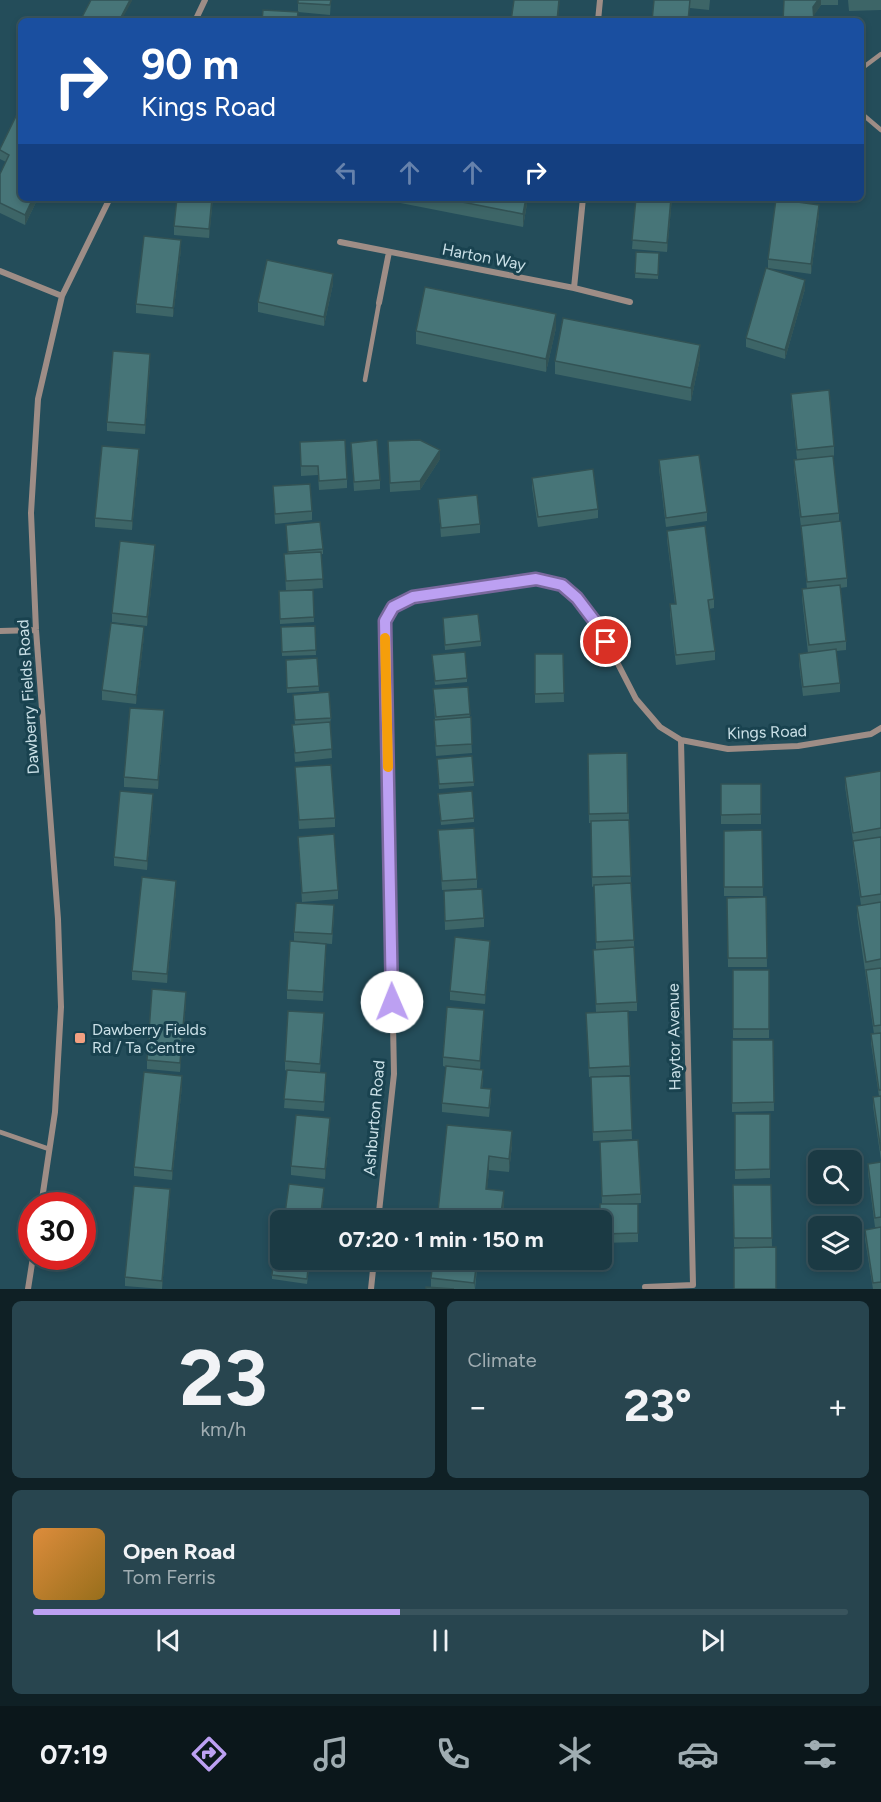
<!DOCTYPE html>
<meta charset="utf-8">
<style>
body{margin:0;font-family:Figtree,sans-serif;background:#28454f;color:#f1f3f6;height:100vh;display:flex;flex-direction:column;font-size:22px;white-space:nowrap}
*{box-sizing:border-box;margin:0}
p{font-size:20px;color:#a0adb2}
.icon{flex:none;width:33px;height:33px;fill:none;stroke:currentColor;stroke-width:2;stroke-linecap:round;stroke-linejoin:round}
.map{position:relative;height:1289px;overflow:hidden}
.drawer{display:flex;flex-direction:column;gap:12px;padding:12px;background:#0f2025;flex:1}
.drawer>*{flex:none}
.banner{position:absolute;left:18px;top:18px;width:846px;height:183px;border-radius:9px;box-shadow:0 3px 9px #0003,0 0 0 2px #39545d;background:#1a4fa0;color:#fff;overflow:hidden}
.controls{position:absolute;left:808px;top:1150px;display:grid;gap:12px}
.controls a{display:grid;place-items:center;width:54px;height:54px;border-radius:9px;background:#1b3a44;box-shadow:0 3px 9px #0003,0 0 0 2px #39545d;font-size:30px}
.speed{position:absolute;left:18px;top:1192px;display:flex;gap:12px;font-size:30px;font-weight:700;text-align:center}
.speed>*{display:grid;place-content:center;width:78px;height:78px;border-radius:50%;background:#1b3a44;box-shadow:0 3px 9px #0003,0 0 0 2px #39545d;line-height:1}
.speed .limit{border:9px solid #d22;background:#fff;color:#111}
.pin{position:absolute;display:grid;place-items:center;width:51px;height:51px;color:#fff;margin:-26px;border:3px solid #fff;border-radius:50%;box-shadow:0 2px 6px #0007}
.me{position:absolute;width:66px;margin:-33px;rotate:359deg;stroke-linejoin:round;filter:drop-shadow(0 0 4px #0008)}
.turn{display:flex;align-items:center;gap:21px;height:126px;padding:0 24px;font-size:27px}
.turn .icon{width:78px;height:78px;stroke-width:2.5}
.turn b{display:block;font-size:42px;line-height:51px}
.lanes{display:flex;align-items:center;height:57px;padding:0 24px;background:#0003;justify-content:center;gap:30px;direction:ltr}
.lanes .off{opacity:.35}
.big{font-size:45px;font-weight:700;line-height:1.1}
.drawer .card{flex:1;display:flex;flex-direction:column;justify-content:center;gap:9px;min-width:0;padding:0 21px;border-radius:9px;background:#28454f}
.drawer .dial{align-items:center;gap:0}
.dial b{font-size:78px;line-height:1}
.song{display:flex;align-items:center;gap:18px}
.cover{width:72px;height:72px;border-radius:9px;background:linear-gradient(135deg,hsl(30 70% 55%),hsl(40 70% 35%))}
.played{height:6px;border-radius:3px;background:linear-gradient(90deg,#bca0f2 45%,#39545d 45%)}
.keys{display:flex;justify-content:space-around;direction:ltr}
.heat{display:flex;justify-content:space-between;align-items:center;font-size:33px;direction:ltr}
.drawer .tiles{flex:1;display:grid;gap:12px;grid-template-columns:1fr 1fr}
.card:last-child{grid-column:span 2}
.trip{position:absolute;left:270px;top:1210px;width:342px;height:60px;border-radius:9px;background:#1b3a44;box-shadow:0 3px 9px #0003,0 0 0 2px #39545d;font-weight:700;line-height:60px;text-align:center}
.dock{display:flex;height:96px;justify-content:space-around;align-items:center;background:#0b171b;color:#a0adb2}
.dock .icon{width:42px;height:42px}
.dock .on{color:#bca0f2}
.dock b{font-size:27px;color:#f1f3f6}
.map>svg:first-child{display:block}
</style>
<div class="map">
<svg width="881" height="1289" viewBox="0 0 881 1289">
<rect width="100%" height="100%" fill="#244d5a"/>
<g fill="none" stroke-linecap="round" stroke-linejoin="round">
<path stroke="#9e8d86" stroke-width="4.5" d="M861,69l20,-15
M861,113l20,17
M365,380l14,-77
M0,1132l49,17"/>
<path stroke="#9e8d86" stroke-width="6" d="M195,21l10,-21
M598,21l2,-21
M340,242l234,46 56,14
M0,271l62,25
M574,288l9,-90
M379,303l10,-51
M0,631l36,-1
M41,1206l14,-94 6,-105 -3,-88 -22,-289 -5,-117 7,-114 24,-103 48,-98
M378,1221l16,-147 -9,-453 8,-14 20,-10 123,-18 26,6 15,13 22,29 37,72 24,28 21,13 47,9 70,-3 73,-12 10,-6
M645,1287l48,-2 -12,-545
M28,1289l5,-32
M371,1289l3,-29"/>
</g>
<path fill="#3d6567" d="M298,0h33l-1,15 -32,-3v9z
M654,0h56l-1,10 -19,-2z
M784,0h54v5h-17l-8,11z
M848,0h33v10l-32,1z
M20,108l18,90 -13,27 -25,-12v-39l6,-12 -6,-3v-10z
M213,198l-4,40 -35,-3v-9z
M375,198h153l-5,29z
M636,198h36l-5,54 -35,-3z
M819,214l-8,60 -43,-6v-9z
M181,249l-8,68 -37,-4v-9z
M636,252l23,1 -1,26 -23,-1z
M333,284l-9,42 -66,-14v-10z
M805,289l-20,70 -39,-12v-9z
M556,328l-10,44 -130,-28v-13z
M700,358l-9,43 -136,-27v-13z
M150,363l-5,71 -38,-3v-9z
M791,394l43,52v10h-1l6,57v8l8,57v9l-7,1 6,53v9l-10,1 4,32v9l-37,4 -4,-33v-9l9,-1 -6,-55v-9h5l-6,-62 -7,-58v-9l3,-1 -6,-56z
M388,441l52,18 -20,31 -30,2z
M300,442l47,37v9l-28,2 -1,-15 -17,1z
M351,443l29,37v9l-26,2z
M139,458l-7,72 -37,-3v-9z
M659,460l48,52v9l-41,6 -7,-58z
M532,478l66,31v9l-60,9 -6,-40z
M273,486l39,25v9l-37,4z
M438,499l42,25v9l-39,4z
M286,530l37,19v5h-2l2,34 -37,3 -2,-37h4z
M667,531l47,68v9l-5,1 6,42v9l-39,5 -6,-51v-10h5l-8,-64z
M155,554l-8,72 -35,-4v-9z
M313,590l1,32 -34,2 -1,-33z
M443,623l38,18v5l-36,4z
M315,626l1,29 -34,1 -1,-29z
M144,636l-8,68 -34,-4v-10z
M535,654h28l1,48 -29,1z
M432,655l35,23v4l-32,3z
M317,658l2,33 -32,2 -1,-33z
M468,687l4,66 -36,3 -2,-27v-9h1l-2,-31z
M293,700l38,18 -1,5 2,35 -37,4 -3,-37h3z
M164,719l-6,70 -34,-2v-10z
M627,753l4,132 6,117v9h-9l2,64 -41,2 -3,-64 10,-1 -3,-62 3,-1 -2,-63 -2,1 -1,-64h-2l-1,-69z
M472,756l2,30 -35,3 -2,-26z
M295,767l40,51v9l-36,2z
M881,771v389l-8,-54v-9l6,-1 -8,-53v-9h3l-17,-119v-9l4,-1 -8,-54v-10l-8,-55v-9z
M721,784h40v40h-40z
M438,798l36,20v4l-33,3z
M153,803l-6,67 -33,-4v-9z
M438,830l39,49v9l-35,2z
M762,830l1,66h-39v-65z
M298,837l40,53v9l-36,3z
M176,890l-9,93 -35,-3v-9z
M444,891l40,27v9l-39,3z
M766,897l1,70h-39l-1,-69z
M334,914l-2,30 -38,-3v-9z
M490,950l-5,54 -35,-4v-9z
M326,953l-3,48 -36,-2v-9z
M733,970h36v68h-36z
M186,1001l-6,71 -33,-3v-9z
M484,1019l-4,51 3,9 -1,10 9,9 -2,19 -47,-5v-9l4,-36 -3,-1v-9z
M324,1023l-4,49 6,10 -2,29 -40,-3 3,-37 -2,-1v-9z
M732,1040h41l1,71 -42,1z
M630,1076l2,63 -39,2 -2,-64z
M182,1086l-10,94 -38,-4v-9z
M735,1114h35v64l-35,1z
M447,1125l65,20 -3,27 -20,-2 -2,19 17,15 -2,17z
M330,1128l-5,51 -34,-4v-9z
M600,1142l41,52v9l-16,1h13v38l-36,1v-39z
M881,1162v65h-6l-7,-54v-9z
M733,1185h38l1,62h-38z
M170,1198l-8,91 -37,-3v-9z
M881,1227v62h-8l-8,-50v-9z
M280,1260h30l-3,24 -35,-5v-4z
M478,1260l-3,29h-49l5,-2v-9z"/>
<path fill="#325254" d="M130,0h2v1l-11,20h-2z
M559,0h1l-2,21h-1z
M818,0h3v5l-8,12v-10z
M33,198h5l-13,27v-10z
M212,198h1l-4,40v-9z
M526,198h2l-5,29v-13z
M671,198h1l-5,54v-9z
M819,205v9l-8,60v-10z
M181,240v9l-8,68v-9z
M333,274v10l-9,42v-9z
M805,280v9l-20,70v-9z
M556,314v14l-10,44v-13z
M700,345v13l-9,43v-13z
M150,354v9l-5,71v-9z
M139,449v9l-7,72v-9z
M440,450v9l-20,31v-9z
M155,545v9l-8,72v-9z
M144,627v9l-8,68v-9z
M164,710v9l-6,70v-9z
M153,794v9l-6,67v-9z
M176,881v9l-9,93v-9z
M490,941v9l-5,54v-9z
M186,992v9l-6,71v-9z
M484,1010v9l-4,51v-9z
M182,1076v10l-10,94v-9z
M330,1118v10l-5,51v-10z
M512,1131v14l-3,27v-13z
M489,1156v14l-3,32v-13z
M324,1188v9l-3,24h-1z
M170,1189v9l-8,91v-8z
M504,1191v13l-2,17h-2z
M477,1260h1l-4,29v-6z"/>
<path fill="#477578" stroke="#325254" stroke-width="1.5" d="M91,0h39l-11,21h-39z
M298,0h33l-1,5 -32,-2z
M514,0h45l-2,21h-46z
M654,0h36l-2,21h-36z
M784,0h34l-5,7 1,14h-31z
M263,10l35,2 -1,9h-35z
M20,108l1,1v89h12l-8,17 -25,-12v-29l9,-19 -9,-5v-1z
M177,198h35l-3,31 -35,-3z
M442,198h84l-3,16z
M636,198h35l-4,45 -35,-3z
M776,199l43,6 -8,59 -43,-5z
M144,236l37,4 -8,68 -37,-4z
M636,252l23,1 -1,22 -23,-2z
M267,260l66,14 -9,43 -66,-15z
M766,268l39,12 -20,70 -39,-12z
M425,287l131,27 -10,45 -130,-28z
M563,318l137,27 -9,43 -136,-27z
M113,351l37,3 -5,71 -38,-3z
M829,390l5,56 -37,4 -6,-56z
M345,440l2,39 -28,2 -1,-15h-17l-1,-24z
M377,440l3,40 -26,2 -3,-39z
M420,440l20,10 -20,31 -30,2 -2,-42z
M102,446l37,3 -7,72 -37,-3z
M699,455l8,57 -41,6 -7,-58z
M833,456l6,57 -38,4 -7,-57z
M593,469l5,40 -60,8 -6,-39z
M310,484l2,27 -37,3 -2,-28z
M477,495l3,29 -39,4 -3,-29z
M841,521l6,57 -40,4 -6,-56z
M320,522l3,27 -35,3 -2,-27z
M705,526l9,73 -6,1 7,51 -39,4 -6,-51h6l-9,-73z
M120,541l35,4 -8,72 -35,-4z
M321,552l2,27 -37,2 -2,-27z
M840,585l6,56 -37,4 -7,-56z
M313,590l1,27 -34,2 -1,-28z
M478,614l3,27 -36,4 -2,-27z
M111,623l33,4 -8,68 -34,-5z
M315,626l1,24 -34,2 -1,-25z
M836,649l4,34 -37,4 -4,-33z
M465,652l2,26 -32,3 -3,-26z
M535,654h28l1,39 -29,1z
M317,658l2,28 -32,2 -1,-28z
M468,687l2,27 -34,3 -3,-28z
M329,692l2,26 -36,2 -2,-25z
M130,708l34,2 -6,70 -34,-3z
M471,717l1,27 -36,2 -2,-26z
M330,722l2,27 -37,4 -3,-28z
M627,753l1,60 -39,1 -1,-60z
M472,756l2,26 -35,2 -2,-25z
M331,765l4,53 -36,2 -4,-53z
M881,771v57l-28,5 -8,-56z
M721,784h40v30l-40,1z
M120,791l33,3 -6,67 -33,-4z
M472,791l2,27 -33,3 -3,-27z
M629,820l2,56 -39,1 -1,-56z
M474,828l3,51 -35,2 -4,-51z
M762,830l1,57h-39v-56z
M334,834l4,56 -36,3 -4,-56z
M881,837v57l-20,3 -8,-56z
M142,877l34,4 -9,93 -35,-3z
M631,883l3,57 -38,2 -2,-57z
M482,889l2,29 -39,3 -1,-30z
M766,897l1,61h-39l-1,-60z
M881,902v57l-15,3 -9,-56z
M296,903l38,2 -2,29 -38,-2z
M455,937l35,4 -5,54 -35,-4z
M290,941l36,3 -3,48 -36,-2z
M634,947l3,55 -41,2 -3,-54z
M881,968v57l-7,1 -8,-56z
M733,970h36v59h-36z
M152,989l34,3 -6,71 -33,-3z
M447,1007l37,3 -4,51 -37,-4z
M288,1011l36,2 -4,51 -35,-3z
M628,1011l2,55 -41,2 -3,-55z
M881,1033v57h-2l-8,-56z
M732,1040h41l1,62 -42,1z
M446,1066l37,4 -2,18 10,1 -2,19 -47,-5z
M287,1070l39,3 -2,29 -40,-3z
M144,1072l38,4 -10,95 -38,-4z
M630,1076l2,54 -39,2 -2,-55z
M881,1096v55l-8,-54z
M735,1114h35v55l-35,1z
M296,1115l34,3 -5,51 -34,-3z
M447,1125l65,6 -3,28 -20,-3 -3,33 18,2 -4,30h-63z
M638,1140l3,54 -39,2 -2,-54z
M881,1162v55l-6,1 -7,-54z
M289,1184l35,4 -4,33h-36z
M733,1185h38l1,53h-38z
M134,1186l36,3 -8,92 -37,-4z
M600,1204h38v29l-36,1v-13h-2z
M881,1227v55l-8,1 -8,-53z
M776,1247v42h-42v-41z
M275,1249l5,1v10h29l-2,19 -35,-4z
M433,1260h44l-3,23 -43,-5z
M426,1287l28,2h-28z"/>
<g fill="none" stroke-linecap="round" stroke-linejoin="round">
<g stroke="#7a689d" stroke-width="15">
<path id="route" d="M392,1002l-7,-381 8,-14 20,-10 123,-18 26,6 15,13 22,29 7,15"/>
</g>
<use href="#route" stroke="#bca0f2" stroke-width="10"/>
<path stroke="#f59e0b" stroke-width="10" d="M385,638l3,129"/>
</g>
<rect fill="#f3a081" stroke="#19424f" stroke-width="2" x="74" y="1032" width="12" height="12" rx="3"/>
<g text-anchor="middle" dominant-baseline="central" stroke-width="6" stroke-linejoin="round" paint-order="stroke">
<g font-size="16" fill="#cae0e7" stroke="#19424f">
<text transform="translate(484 257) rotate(11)">Harton Way</text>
<text transform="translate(28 697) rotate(-94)">Dawberry Fields Road</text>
<text transform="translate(767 732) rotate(-2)">Kings Road</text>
<text transform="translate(674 1037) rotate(-91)">Haytor Avenue</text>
<text transform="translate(374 1118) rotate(-85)">Ashburton Road</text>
</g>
<g font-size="16" fill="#cae0e7" stroke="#19424f" text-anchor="start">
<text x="92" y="1029">Dawberry Fields<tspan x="92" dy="18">Rd / Ta Centre</tspan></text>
</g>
</g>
</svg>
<div class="controls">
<a><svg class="icon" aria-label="search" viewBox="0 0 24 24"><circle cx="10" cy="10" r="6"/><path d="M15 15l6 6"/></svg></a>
<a><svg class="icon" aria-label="layers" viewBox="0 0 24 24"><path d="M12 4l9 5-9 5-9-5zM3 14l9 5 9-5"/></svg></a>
</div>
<div class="speed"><div class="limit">30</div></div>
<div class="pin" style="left:606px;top:642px;background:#d93025"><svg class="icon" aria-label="arrive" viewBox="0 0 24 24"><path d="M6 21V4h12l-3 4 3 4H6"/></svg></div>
<svg class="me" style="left:392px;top:1002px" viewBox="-20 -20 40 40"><circle r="19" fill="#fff"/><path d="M0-13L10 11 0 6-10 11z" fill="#bca0f2"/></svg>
<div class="trip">07:20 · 1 min · 150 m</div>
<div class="banner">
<div class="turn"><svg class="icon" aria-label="right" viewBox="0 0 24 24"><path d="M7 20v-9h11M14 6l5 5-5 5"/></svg><div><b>90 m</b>Kings Road</div></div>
<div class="lanes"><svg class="icon off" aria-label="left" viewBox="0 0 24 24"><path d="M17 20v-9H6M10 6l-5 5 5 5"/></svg><svg class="icon off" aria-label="ahead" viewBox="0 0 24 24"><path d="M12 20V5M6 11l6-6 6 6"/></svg><svg class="icon off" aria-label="ahead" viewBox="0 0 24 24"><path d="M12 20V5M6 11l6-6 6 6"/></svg><svg class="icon" aria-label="right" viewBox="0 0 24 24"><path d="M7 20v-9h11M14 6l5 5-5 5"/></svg></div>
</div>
</div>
<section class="drawer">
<div class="tiles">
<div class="card dial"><b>23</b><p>km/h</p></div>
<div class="card"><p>Climate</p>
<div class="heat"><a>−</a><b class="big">23°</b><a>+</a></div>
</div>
<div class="card">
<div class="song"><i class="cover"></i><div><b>Open Road</b><p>Tom Ferris</p></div></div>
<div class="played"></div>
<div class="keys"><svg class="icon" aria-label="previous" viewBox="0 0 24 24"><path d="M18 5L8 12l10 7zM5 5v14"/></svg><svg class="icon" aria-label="pause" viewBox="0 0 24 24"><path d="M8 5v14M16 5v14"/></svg><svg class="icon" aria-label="next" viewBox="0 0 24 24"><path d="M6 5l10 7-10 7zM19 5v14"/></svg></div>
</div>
</div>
</section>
<nav class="dock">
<b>07:19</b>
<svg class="icon on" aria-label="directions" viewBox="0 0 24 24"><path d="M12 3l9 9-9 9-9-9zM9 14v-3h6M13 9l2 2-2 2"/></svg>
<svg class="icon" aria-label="music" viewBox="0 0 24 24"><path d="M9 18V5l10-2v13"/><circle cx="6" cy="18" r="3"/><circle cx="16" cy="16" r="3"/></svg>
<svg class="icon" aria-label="phone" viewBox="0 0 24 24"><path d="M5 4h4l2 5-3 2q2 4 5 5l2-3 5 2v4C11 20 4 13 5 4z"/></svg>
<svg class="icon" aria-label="climate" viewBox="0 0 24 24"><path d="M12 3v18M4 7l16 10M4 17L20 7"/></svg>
<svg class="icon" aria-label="car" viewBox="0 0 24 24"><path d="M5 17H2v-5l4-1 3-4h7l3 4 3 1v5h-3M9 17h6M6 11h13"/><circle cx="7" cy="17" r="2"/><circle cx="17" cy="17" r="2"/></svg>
<svg class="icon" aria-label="filters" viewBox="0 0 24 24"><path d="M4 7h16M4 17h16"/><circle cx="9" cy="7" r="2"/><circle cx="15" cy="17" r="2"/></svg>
</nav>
